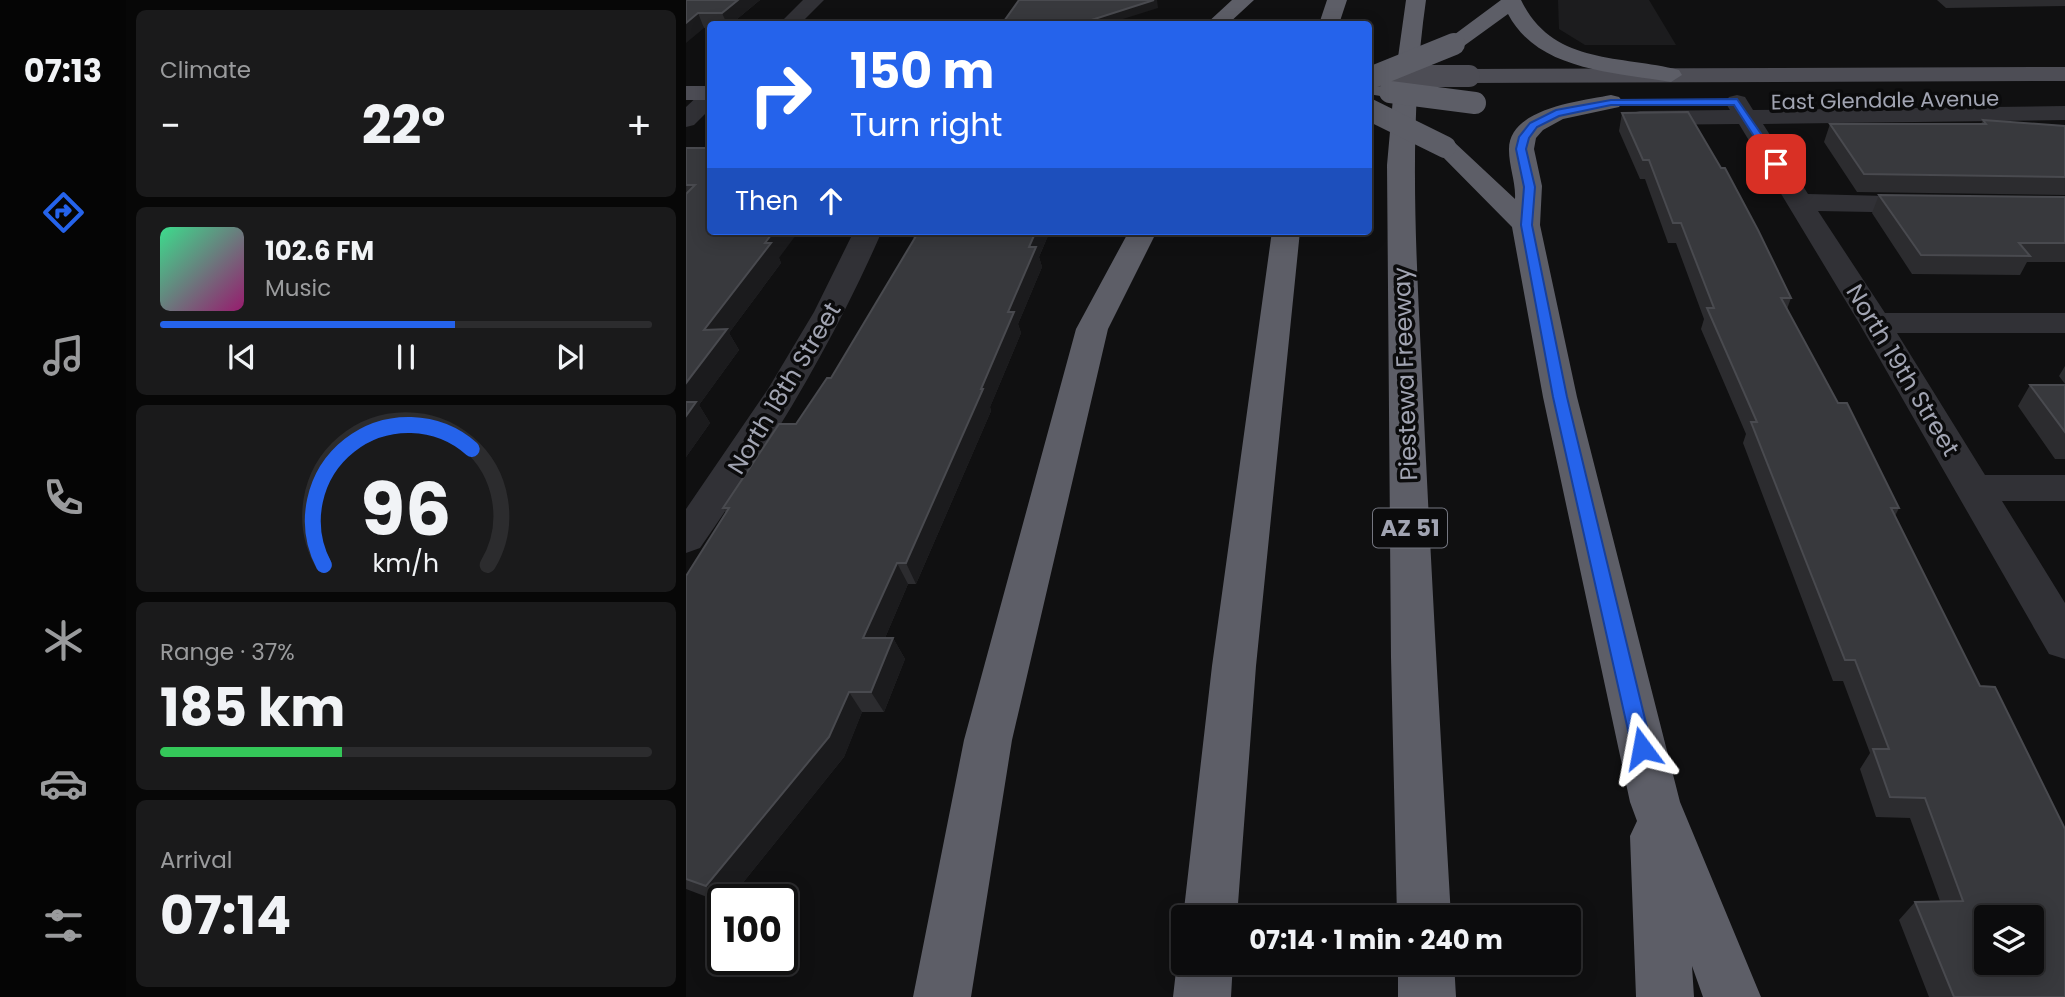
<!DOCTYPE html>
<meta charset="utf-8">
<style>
body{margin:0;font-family:Poppins,sans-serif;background:#1a1a1b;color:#f1f3f6;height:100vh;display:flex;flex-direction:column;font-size:26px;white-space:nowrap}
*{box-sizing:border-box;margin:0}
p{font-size:23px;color:#9a9b9d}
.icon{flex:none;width:38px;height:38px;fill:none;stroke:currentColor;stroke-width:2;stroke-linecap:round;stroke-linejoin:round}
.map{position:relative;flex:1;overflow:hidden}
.panel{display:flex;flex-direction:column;gap:10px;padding:10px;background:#070707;width:560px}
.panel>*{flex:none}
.top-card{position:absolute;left:21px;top:21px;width:665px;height:214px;border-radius:7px;box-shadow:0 4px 18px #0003,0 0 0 2px #2c2c2e;background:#2563eb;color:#fff;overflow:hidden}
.controls{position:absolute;left:1288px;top:905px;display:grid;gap:14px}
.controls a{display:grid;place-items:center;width:70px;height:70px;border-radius:7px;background:#0c0c0d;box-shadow:0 4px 18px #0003,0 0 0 2px #2c2c2e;font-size:35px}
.speed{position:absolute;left:21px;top:884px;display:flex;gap:14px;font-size:35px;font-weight:700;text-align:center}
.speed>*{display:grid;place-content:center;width:91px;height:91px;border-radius:50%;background:#0c0c0d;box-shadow:0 4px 18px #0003,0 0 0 2px #2c2c2e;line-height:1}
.speed .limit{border:4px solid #111;border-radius:10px;background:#fff;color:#111}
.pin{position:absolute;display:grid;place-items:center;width:60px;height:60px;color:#fff;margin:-30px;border-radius:14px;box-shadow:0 4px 10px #0006}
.me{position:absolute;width:77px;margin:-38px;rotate:347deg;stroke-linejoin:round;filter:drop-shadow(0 0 5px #0008)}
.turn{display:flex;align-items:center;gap:24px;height:147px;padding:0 28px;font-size:32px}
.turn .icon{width:91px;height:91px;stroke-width:2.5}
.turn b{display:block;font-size:49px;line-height:60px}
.then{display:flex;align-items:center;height:66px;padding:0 28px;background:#0003;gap:14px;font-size:26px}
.big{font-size:52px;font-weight:700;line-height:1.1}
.panel .tile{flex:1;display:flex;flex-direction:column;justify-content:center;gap:10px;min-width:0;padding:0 24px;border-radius:10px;background:#1a1a1b}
.panel .dial{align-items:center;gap:0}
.dial svg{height:182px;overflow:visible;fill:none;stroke:#2c2c2e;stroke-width:7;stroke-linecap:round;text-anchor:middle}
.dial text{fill:#f1f3f6;stroke:none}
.song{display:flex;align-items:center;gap:21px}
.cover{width:84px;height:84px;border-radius:10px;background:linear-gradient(135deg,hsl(150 70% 55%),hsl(320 70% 35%))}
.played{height:7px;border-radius:4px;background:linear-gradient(90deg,#2563eb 60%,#2c2c2e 60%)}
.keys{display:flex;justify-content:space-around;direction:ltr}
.heat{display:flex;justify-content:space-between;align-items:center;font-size:38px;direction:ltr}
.charge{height:10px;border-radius:5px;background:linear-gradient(90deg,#34c759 37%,#2c2c2e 0)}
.trip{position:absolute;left:485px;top:905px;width:410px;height:70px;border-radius:7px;background:#0c0c0d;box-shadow:0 4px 18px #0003,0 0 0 2px #2c2c2e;font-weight:700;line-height:70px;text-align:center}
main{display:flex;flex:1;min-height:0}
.dock{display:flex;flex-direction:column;width:126px;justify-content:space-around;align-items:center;background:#050505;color:#9a9b9d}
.dock .icon{width:49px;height:49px}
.dock .active{color:#2563eb}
.dock b{font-size:32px;color:#f1f3f6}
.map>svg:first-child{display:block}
</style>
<main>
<nav class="dock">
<b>07:13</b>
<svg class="icon active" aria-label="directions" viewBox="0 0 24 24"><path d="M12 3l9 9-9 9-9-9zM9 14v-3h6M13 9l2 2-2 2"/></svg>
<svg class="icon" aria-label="music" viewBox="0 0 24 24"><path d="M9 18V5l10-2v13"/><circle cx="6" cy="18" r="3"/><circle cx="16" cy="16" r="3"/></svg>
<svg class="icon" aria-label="phone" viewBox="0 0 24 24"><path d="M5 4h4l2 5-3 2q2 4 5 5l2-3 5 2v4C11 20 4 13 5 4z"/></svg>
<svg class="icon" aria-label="climate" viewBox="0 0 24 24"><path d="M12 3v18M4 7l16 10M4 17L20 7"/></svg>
<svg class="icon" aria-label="car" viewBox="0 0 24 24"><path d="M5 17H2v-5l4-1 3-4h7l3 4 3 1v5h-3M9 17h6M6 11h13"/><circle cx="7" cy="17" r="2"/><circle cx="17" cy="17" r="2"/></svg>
<svg class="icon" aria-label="filters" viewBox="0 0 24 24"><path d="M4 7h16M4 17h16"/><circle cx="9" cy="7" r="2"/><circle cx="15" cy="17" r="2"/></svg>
</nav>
<section class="panel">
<div class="tile"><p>Climate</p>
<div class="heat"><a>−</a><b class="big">22°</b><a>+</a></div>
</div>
<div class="tile">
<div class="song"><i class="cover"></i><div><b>102.6 FM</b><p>Music</p></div></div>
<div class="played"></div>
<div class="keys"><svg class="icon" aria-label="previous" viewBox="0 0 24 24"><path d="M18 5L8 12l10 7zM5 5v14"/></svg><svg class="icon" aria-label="pause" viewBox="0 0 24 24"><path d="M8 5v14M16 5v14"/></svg><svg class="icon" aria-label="next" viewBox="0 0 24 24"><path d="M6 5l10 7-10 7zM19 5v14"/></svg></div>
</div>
<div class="tile dial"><svg viewBox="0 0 100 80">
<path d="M14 69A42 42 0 1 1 86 69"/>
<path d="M14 69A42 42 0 0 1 79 18" stroke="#2563eb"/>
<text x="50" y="56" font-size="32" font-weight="700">96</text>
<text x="50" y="72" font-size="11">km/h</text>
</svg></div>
<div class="tile"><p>Range · 37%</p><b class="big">185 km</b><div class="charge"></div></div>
<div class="tile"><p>Arrival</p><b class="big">07:14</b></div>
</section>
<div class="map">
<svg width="1379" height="997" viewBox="0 0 1379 997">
<rect width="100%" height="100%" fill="#101011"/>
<path fill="#1c1c1e" d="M872,0h91l27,45h-91l-26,-16z"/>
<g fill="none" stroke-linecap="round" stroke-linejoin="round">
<path fill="#313136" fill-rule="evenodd" d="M117,0h21l-24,24h-21z
M24,90v19l-16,16 -8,2v-20l16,-15z
M1051,95l8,2 8,13 312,-4v14l-302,4 45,70 118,3 10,2 4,6 -4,6 -10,2 -108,-2 67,102h180v20h-168l88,142h80v26h-63l63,102v56l-16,-5 -190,-331 -120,-199 -99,1 -8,-2 -4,-5 4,-5 8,-2 90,-1 -5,-8 4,-5z
M168,231h28c-49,113 -112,216 -182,317l-14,5v-44l82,-120 46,-77z"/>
<path fill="#4d4d55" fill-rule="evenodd" d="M1379,67v14l-596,2 -11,-7 11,-7z
M0,86h24v14h-24z"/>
<path fill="#5d5e67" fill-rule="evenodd" d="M546,0h22l-26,24h-22z
M641,0h20l-8,24h-20z
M720,0h20c-19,132 -9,264 -3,397 8,174 18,347 28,520h-54l-6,-260 -4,-492 6,-67 -25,-4v-14l26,6z
M815,0h20c31,65 98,55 158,70l3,5 -11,7c-57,-10 -133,-11 -163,-68l-47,34h-14l-4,-4 4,-4z
M925,95l8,2 4,5 -4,5 -56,12 -20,11 -7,8 -2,11 8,37 -2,39 37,172 103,405 81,195h-58l-11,-31 2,31h-58l-6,-161 7,-15 -7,-19 -87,-405 -31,-170 -79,-80 3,-5h18l61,57c1,-17 -6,-32 -6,-49 -1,-42 72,-49 102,-55z
M443,231h28l-49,98 -96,411 -41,257h-58l51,-257 112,-411z
M586,231h28l-44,435 -19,251 -54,1 29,-252z
M497,947v15h50l-2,35h-58l4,-35z
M712,962h56l2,35h-58z"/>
<path stroke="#4d4d55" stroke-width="22" d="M689,76h94"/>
<path stroke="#5d5e67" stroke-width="22" d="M689,76l79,-32
M704,92l85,11
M682,109l77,38"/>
</g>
<path fill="#2c2c2f" d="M0,0h74l-29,24h-21v3l-6,1z
M1251,0h128v6l-119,2z
M936,113l169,185 -4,11 51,94 61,105 -4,8 170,481h-136l-30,-77 16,-18 25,-1 -30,-83 -34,-1 -16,-48 10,-16 -27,-72h-10l-90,-238 3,-9 -45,-105 3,-10 -28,-76h-8l-23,-64h-5l-21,-48z
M1297,120l82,6v69l-208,-3 -33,-50 6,-18h151z
M0,148l93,110 2,5 -52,70 10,17 -40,55 11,18 -24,34z
M1193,195l186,2v65h-38l-7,13 -108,-1 -40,-61z
M225,231h139l-11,26 3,10 -24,57 3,9 -31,74 1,4 -75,173h-8l-23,54h8l12,21 -21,53h-22l-18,45 -115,143h-6v3l-37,-14v-313l40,-63 -3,-5 73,-84 35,-46 83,-139z
M1379,366v18l-6,-8z
M1344,385h35v74h-10l-37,-53z"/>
<path fill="#1b1b1d" d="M52,0h22l-29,24h-4l-5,-11z
M468,0h3l1,8 -51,16h-28z
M12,13l6,15 -18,15v-20z
M88,231h25l-20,27 2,5 -52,70 10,17 -40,55 11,18 -24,34v-74l18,-53z
M350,231h14l-11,26 3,10 -24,57 3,9 -31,74 1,4 -75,173 -10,-21 75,-174 48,-142z
M211,563l11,21 -32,75 -13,-21z
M207,638l12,21 -21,53 -13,-20z
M163,692l13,20 -18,45 -115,143h-6v2l-17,-16z"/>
<path fill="#38393d" stroke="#494a4f" stroke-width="2" fill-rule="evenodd" d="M0,0h52l-16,13h-24l-12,10z
M333,0h135l-75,24h-77z
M1002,112l33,56h4l33,62 33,68h-10l57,105h9l52,105h-8l89,178 15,1 70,142v168h-111l-39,-95 48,-1 -38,-103 -35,-1 -17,-48h16l-34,-89h-10l-94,-238h6l-50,-114h7l-33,-85h-8l-24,-63h-6l-21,-47zM1300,917h46v45h-46z
M1297,120l82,6v51l-201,-3 -34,-50h156z
M0,148h24v83h64l-9,12h6l-67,87 23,-1 -41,54v-189l9,-9h-9z
M1193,195l186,2v46h-46l11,13 -109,-1z
M233,231h117l-7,16h7l-28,65h6l-33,77h2l-77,174h-9l-34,75h30l-22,54h-22l-20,45 -123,149 -20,-7v-303l43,-68h-6l56,-84h17l31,-46h4z
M1344,385h35v47z
M0,402h10l-10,14z"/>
<path fill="#2563eb" stroke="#184099" stroke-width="2" d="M1051,99l45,65 -2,2h-7l-39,-61h-123l-52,11 -22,11 -8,11 -3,11 9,38 -3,38 35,172 85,351 -3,6 -7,3 -7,-3 -3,-6 -79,-351 -32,-172 3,-38 -8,-38 3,-12 11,-14 26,-13 55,-10z"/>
<g text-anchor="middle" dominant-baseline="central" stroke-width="7" stroke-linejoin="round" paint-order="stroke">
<g font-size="21" fill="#a1a4b2" stroke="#0b0b0c">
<text transform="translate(1199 100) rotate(-1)">East Glendale Avenue</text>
</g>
<rect fill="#0b0b0c" stroke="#747680" stroke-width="2" x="687" y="508.5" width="74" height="39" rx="5"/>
<g font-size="23" font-weight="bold" fill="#a1a4b2">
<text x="724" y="528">AZ 51</text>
</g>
<g font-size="24" fill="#a1a4b2" stroke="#0b0b0c">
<text transform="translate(1217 370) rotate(59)">North 19th Street</text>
<text transform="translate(719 374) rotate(-92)">Piestewa Freeway</text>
<text transform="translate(98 388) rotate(-59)">North 18th Street</text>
</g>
</g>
</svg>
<div class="controls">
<a><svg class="icon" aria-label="layers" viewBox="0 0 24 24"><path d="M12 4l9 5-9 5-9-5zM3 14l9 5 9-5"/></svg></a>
</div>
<div class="speed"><div class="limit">100</div></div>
<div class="pin" style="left:1090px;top:164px;background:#d93025"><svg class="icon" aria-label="arrive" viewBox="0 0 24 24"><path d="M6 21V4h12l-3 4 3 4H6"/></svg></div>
<svg class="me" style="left:956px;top:748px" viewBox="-20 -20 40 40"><path d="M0-17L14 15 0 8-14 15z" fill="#2563eb" stroke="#fff" stroke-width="4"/></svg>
<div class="trip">07:14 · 1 min · 240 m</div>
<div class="top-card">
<div class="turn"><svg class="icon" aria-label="right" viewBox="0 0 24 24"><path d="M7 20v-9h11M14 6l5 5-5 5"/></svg><div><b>150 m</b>Turn right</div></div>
<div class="then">Then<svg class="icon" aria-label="ahead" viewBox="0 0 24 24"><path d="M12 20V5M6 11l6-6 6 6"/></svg></div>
</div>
</div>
</main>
